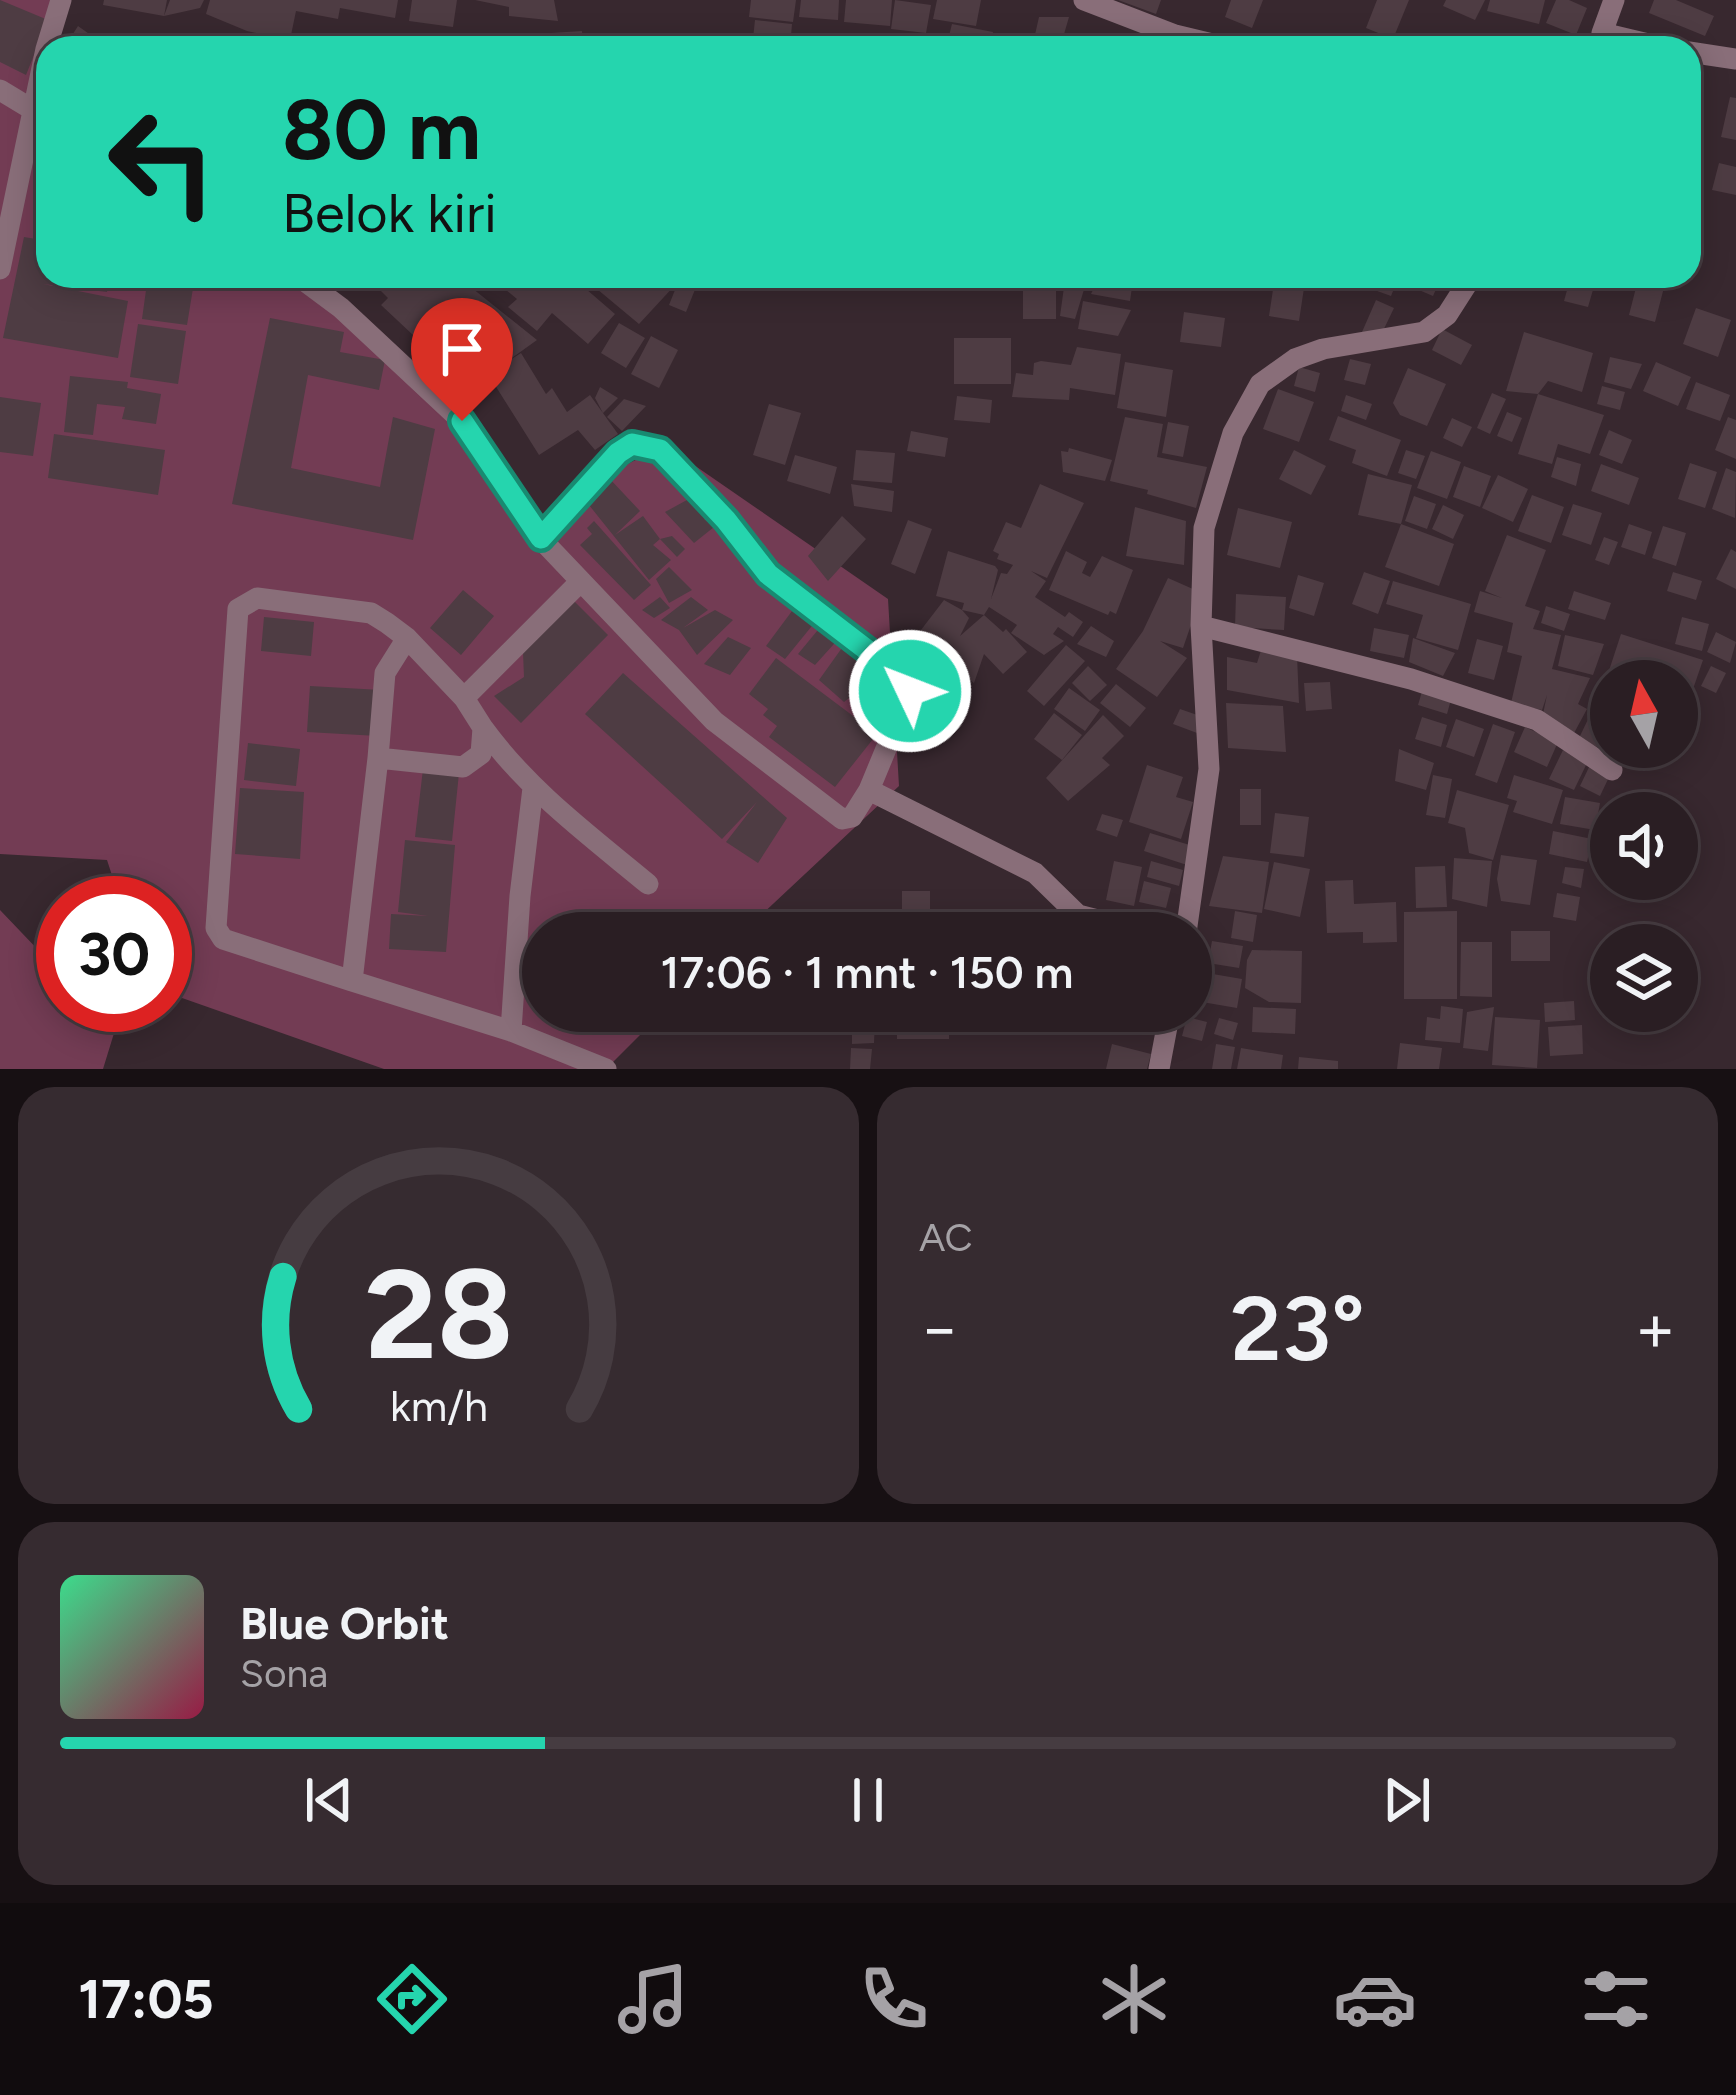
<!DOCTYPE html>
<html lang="id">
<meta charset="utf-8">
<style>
body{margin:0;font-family:Figtree,sans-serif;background:#362b30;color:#f1f3f6;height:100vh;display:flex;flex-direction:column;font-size:45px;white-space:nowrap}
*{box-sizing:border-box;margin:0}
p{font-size:39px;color:#a5a2a6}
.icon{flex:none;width:66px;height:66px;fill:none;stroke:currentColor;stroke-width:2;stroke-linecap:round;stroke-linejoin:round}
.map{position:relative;height:1069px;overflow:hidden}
.panel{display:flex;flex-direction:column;gap:18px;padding:18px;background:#171013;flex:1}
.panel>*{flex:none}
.guide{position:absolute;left:36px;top:36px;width:1665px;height:252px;border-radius:36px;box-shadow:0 6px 30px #0003,0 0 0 3px #463c41;background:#25d5ae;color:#111;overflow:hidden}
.needle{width:78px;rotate:352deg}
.controls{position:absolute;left:1590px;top:660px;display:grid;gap:24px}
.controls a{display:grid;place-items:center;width:108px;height:108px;border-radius:50%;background:#2a1e23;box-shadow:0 6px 30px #0003,0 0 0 3px #463c41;font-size:60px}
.speed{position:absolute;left:36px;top:876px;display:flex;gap:24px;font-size:60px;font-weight:700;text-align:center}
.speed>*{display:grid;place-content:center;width:156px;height:156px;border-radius:50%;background:#2a1e23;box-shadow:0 6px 30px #0003,0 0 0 3px #463c41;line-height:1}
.speed .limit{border:18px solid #d22;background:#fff;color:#111}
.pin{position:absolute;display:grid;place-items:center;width:102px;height:102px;color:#fff;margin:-123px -51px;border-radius:50% 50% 50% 0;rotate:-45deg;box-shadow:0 0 12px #0007}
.pin .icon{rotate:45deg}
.me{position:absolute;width:132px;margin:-66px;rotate:313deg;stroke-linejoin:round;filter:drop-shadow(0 0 9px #0008)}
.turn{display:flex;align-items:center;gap:42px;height:252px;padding:0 48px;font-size:54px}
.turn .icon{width:156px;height:156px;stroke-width:2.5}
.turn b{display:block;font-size:84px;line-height:102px}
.big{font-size:90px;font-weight:600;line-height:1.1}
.panel .widget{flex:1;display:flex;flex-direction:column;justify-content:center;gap:18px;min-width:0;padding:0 42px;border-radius:36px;background:#362b30}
.panel .dial{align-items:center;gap:0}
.dial svg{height:312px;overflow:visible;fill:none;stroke:#463c41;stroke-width:7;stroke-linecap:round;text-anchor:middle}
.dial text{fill:#f1f3f6;stroke:none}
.song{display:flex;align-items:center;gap:36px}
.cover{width:144px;height:144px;border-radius:18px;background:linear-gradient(135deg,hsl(150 70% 55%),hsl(340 70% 35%))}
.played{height:12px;border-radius:6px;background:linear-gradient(90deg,#25d5ae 30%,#463c41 30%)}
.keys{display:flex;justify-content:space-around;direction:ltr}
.heat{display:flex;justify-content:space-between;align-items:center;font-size:66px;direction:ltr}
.panel .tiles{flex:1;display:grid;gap:18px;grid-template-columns:1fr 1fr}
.widget:last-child{grid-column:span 2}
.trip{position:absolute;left:522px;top:912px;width:690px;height:120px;border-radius:60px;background:#2a1e23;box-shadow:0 6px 30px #0003,0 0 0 3px #463c41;font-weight:600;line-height:120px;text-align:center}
.dock{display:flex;height:192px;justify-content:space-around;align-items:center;background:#110c0e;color:#a5a2a6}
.dock .icon{width:84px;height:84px}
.dock .current{color:#25d5ae}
.dock b{font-size:54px;color:#f1f3f6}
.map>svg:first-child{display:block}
</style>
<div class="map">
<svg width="1736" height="1069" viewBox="0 0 1736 1069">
<rect width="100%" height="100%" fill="#38282f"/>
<path fill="#733c54" d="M0,0h66l-18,48v228h261l173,159 55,91 32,-32 96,-49 223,154 11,187 -157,147h-199v78h121l-58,58h-222l-219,-77v-89h-44l-14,-43 -107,-6z
M0,910l63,66v29h28l24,25 -12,39h-103z"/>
<path fill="#4e3c43" d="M0,0l48,20 -22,55 -26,-13z
M104,0h63l-3,16 6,-16h34l-4,8 -36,8 -61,-11z
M210,0h188l-3,18 -55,-10 -2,11 -42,-8 -6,29 -43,-9 -41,-17z
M412,0h45l-4,27 -44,-6z
M475,0h79l4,21 -49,-5v-9z
M751,0h45l-3,22 -44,-5z
M801,0h38l-1,20 -39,-3z
M846,0h46l-2,26 -46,-4z
M895,0l36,5 -5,28 -35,-4z
M937,0h44l-5,26 -43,-7z
M1118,0h43l-5,14z
M1231,0h32l-11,28 -27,-11z
M1377,0h32l-16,39 -27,-11z
M1446,0h39l-10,20 -32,-14z
M1490,0h55l-6,24 -52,-13z
M1556,0h13l18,8 -11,27 -30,-12z
M1654,0h22l38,16 -9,20 -56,-23z
M1039,17h30l-9,31h-28z
M755,20l37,4 -2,24h-38z
M952,24l41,8 -4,16h-43z
M78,26l31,22h-45z
M582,31l1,17h-47v-14z
M914,36l31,6 -2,6h-32z
M1730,97l6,1v42l-15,-3z
M1719,163l17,4v28l-24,-5z
M24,237l24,4v35h61l-2,16 -64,-8 85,17 -10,57 -115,-20z
M148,276h47l-8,49 -45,-6z
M366,276h91l80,64 -35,25 19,-12 25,41 6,-6 15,24 23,-17 28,39 -23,16 -17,-20 -39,25 -51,-81 -16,11 -13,-10 12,-15 -7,-5 -14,18 -22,-16 1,-7 -48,-45 7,-7z
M489,276h82l44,38 -27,30 -36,-31 -15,18 -29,-24 9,-8z
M607,276h19l8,7 6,-7h27l9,8 -37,40 -42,-35z
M1100,276l33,4 -3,21 -39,-7z
M1371,276h28l-8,20 -25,-9z
M1408,276h34l-9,20 -28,-12z
M1571,276h26l-9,31 -24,-6z
M1639,276h28l-12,46 -26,-7z
M679,280l17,7 -10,25 -17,-7z
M1065,280l21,3 -11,36 -15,-3z
M1023,281l33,1v37h-33z
M1274,283l30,5 -5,33 -30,-5z
M1376,300l18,8 -13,27 -19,-3z
M1083,301l48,9 -13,26 -40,-7z
M1696,308l35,12 -13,37 -35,-13z
M1184,312l41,6 -4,29 -41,-5z
M270,318l74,14 -4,20 45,8 -6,30 -71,-15 -17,93 89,19 13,-70 42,12 -22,111 -181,-36z
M619,323l26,15 -19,30 -25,-15z
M138,324l48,7 -8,53 -48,-7z
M1442,329l30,16 -11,20 -29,-15z
M1524,332l69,21 -11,39 -34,-11 -10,13 -32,-3z
M651,336l27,14 -19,38 -28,-14z
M954,338h57v46h-57z
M1077,347l44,7 -6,41 -45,-7 -1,12 -57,-3 4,-24 17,2 1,-12 7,-2 30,4z
M1610,357l32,7 -11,25 -27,-7z
M1350,359l21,5 -6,21 -21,-5z
M1125,362l48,8 -7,47 -49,-9z
M1656,362l35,15 -13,29 -35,-15z
M1299,367l21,6 -5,19 -21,-6z
M1408,368l38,16 -19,42 -27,-11 -7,-12z
M70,376l58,6 -1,6 34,6 -5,30 -34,-5 3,-12 -28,-3 -4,31 -29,-3z
M1696,382l34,13 -10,26 -34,-12z
M1602,386l23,6 -5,18 -23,-6z
M600,387l18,11 -15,15 -8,-15z
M1278,389l36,13 -15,40 -36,-13z
M1492,393l14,6 -16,35 -13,-6z
M1538,394l66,21 -14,39 -32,-10 -6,20 -34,-10z
M1346,395l26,9 -6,16 -25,-9z
M957,396l35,4 -2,23 -36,-3z
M0,397l41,6 -8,53 -33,-4z
M624,399l22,7 -24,25 -15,-14z
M769,404l32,9 -16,52 -32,-10z
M1507,412l15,6 -10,24 -15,-6z
M1338,416l63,24 -14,36 -35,-13 4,-13 -27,-10z
M1125,417l38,7 -6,33 50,10 -11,41 -49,-14 1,-4 -38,-9z
M1728,417l8,3v39l-21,-9z
M1452,418l20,9 -10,20 -19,-9z
M1168,422l21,4 -6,31 -21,-4z
M1609,430l23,10 -10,24 -23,-9z
M911,431l37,7 -3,19 -38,-6z
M54,434l111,16 -7,45 -110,-17z
M1069,448l43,12 -7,21 -42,-9 -2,-21 7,1z
M856,450l39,3 -3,30 -39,-3z
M1294,450l32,16 -15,29 -32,-16z
M1406,450l19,6 -9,23 -18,-6z
M1431,451l30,11 -14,37 -30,-11z
M795,455l42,12 -7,27 -43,-13z
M1557,457l24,7 -5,22 -25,-9z
M1690,463l27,9 -12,36 -27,-9z
M1601,464l38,14 -10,27 -38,-14z
M1464,466l27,10 -11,31 -27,-10z
M1726,468l10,4 -1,46 -23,-9z
M1368,474l44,11 -11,39 53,20 -15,42 -54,-19 16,-43 -43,-9z
M1498,475l30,14 -15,33 -31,-14z
M609,478l31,33 -25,24 28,-19 17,23 12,-3 13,13 -8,8 -17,-18 -7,6 18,15 -22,20 -64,-80z
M851,484l43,7 -2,21 -38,-6z
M1040,484l44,19 -37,75 -16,-7 15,10 -11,16 30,20 4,-5 14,10 -10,15 -15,-10 -5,7 11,7 -20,14 -33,-22 6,-8 -28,-18 -5,8 -22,-5 7,8 -9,18 24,-21 19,17 3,-3 21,23 -24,22 -19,-20 -10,29 -35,-26 -3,5 -25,-19 33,-43 18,10 2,-7 -28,-7 12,-45 47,15 3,4 -7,29 10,-26 6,1 6,-9 -16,-6 2,-5 -6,-3 13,-29 15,6z
M696,495l17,19 -9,5 10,8 -20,16 -29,-31z
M1532,495l32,12 -13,36 -33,-12z
M1414,496l22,8 -9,25 -22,-8z
M1573,504l29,9 -11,32 -29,-10z
M1443,505l21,10 -11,24 -21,-10z
M1135,507l51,14 -2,44 -58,-9z
M1238,508l54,14 -12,46 -53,-13z
M842,516l24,23 -38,42 -20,-25z
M908,520l24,9 -17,45 -24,-10z
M594,521l57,64 -17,15 -54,-55 12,-11 -5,-6z
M1629,524l23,8 -7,23 -24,-8z
M1663,526l23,7 -10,33 -24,-8z
M1507,535l39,15 -21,56 15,5 -7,18 28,6 -9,34 38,9 -12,26 9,5 -14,26 -30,-21 4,-19 -5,15 -31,-7 11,-47 -15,-4 6,-29 -39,-11 6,-21 22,7 -17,-7z
M1604,537l14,5 -9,23 -14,-5z
M1731,549l5,3v37l-20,-10z
M1066,551l21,11 -5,11 8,4 12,-21 31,14 -17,44 -6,-3 -2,4 -59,-25z
M669,567l23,23 -23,13 -13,-24z
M1364,572l26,9 -12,33 -26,-10z
M1673,572l29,9 -6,19 -29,-9z
M1298,575l26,8 -10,33 -25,-8z
M1168,578l34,15 -19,55 -23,-7 27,17 -30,39 -41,-28 27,-38z
M1393,581l78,23 -13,46 -42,-12 7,-23 -37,-11z
M463,590l31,26 -33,39 -31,-27z
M1574,591l37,12 -6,17 -37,-11z
M1236,594l50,3 -2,33 -49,-3z
M660,597l10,11 -16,10 -12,-8z
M691,597l17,13 -25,18 32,-18 18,10 -36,35 -18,-25 -18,-10z
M574,601l34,34 -87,88 -27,-27 30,-19 -1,-25z
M1546,606l24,8 -6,17 -23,-8z
M792,611l28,5 -35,43 -19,-13z
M264,617l50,5 -3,34 -50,-5z
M1682,617l27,7 -7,27 -27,-7z
M822,625l20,10 -27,30 -17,-11z
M1091,626l23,15 -8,16 -29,-13z
M1374,628l35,7 -5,23 -34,-7z
M1716,632l20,10 -6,21 -23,-11z
M1621,634l82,26 -22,64 -4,-1v-42h-66v20l-11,-3z
M1565,635l39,9 -11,31 -35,-9z
M728,637l23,11 -21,27 -26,-11z
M1413,638l42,15 -12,23 -34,-14z
M1477,639l26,7 -9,34 -26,-7z
M1263,644l34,11 2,48 -72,-13v-33l30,6z
M844,645l26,13 -17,37 -9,7 -25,-22z
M1066,645l19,16 -41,45 -17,-15z
M776,658l101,76 -42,53 -66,-50 8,-11 -14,-11 5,-6 -19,-15z
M1088,666l19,19 -17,16 -18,-18z
M1711,666l15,7 -10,20 -15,-7z
M874,671l22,18 -22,25 -21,-19z
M623,673l164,145 -29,45 -32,-21 31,-40 -35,37 -137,-125z
M1330,682l2,27 -26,2 -2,-28z
M1116,684l30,24 -16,19 -30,-24z
M310,686l71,4 -3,46 -71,-4z
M1069,688l31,22 -15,21 -31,-22z
M1423,688l29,8 -5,18 -29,-9z
M1226,703l57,3 3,46 -58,-4z
M1180,709l23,8 -6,16 -24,-9z
M1593,709l18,9v12l-10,19 -22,-11z
M1054,713l28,22 -20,25 -28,-21z
M1103,715l21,21 -22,22 8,7 -42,36 -22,-23z
M1422,717l25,8 -6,22 -26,-8z
M1456,719l28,10 -10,28 -28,-10z
M1493,724l22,8 -18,51 -22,-8z
M1525,727l33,15 -11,25 -33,-15z
M248,743l52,6 -4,37 -52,-6z
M1604,747h41l-6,14z
M1399,749l35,14 -8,27 -31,-9z
M1563,750l25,11 -14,29 -25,-11z
M1591,763l20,10 -11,23 -20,-10z
M1147,765l36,12 -7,20 17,5 -12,37 -52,-17z
M423,769l36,4 -7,68 -37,-4z
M1433,775l19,4 -7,39 -19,-3z
M1514,775l49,15 -11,34 -39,-12 4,-11 -10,-3z
M240,788l64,4 -4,67 -65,-5z
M1240,789h21v36h-21z
M1457,790l52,15 -16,55 -24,-7 -4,-25 -17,-5z
M1565,797l35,6 -5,27 -35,-6z
M1275,813l34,4 -5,40 -34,-4z
M1102,814l21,6 -6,17 -21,-7z
M1553,831l39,8 -5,23 -38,-8z
M1150,833l43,13 -6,19 -43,-14z
M405,840l50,5 -9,107 -57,-3 2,-35 37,2 -30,-4z
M1501,855l36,5 -7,45 -29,-4 -4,-22z
M1223,856l46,6 -7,51 -53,-7z
M1454,858l38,3 -5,46 -35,-8z
M1114,861l28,6 -8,39 -28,-6z
M1151,861l32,9 -4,16 -32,-9z
M1274,862l36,7 -10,48 -36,-8z
M1445,866l2,41 -31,1 -1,-41z
M1565,867l19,2 -3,19 -19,-5z
M1353,880l1,24 42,-2 1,40 -34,1v-11l-36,1 -2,-52z
M1144,881l27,7 -5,20 -27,-6z
M902,891h28v21h-28z
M1557,893l23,4 -4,24 -23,-4z
M1235,911l22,4 -4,27 -22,-4z
M1457,911v88h-53v-87z
M1511,931h39v30h-39z
M1212,941l31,5 -4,22 -31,-5z
M1461,942h31v55l-32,-1z
M1252,950l50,1 -1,52 -32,-1 -24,-14 2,-28z
M1201,972l41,7 -5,29 -41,-7z
M1574,1001l1,19 -30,2 -1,-19z
M1441,1006l22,3 -3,34 -35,-3 2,-23 13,2z
M1253,1007l43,2 -1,25 -43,-2z
M1494,1007l-6,44 -25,-3 4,-36z
M897,1011h52v28h-52z
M1187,1017l20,5 -5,19 -20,-5z
M1495,1017l45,3 -3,48 -45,-3z
M1219,1018l19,5 -5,17 -19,-6z
M852,1019h23l-1,24 -22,1z
M1582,1025l1,29 -33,2 -2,-29z
M1400,1043l42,5 -3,21h-42z
M1112,1044l39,10 -4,15h-41z
M1216,1044l19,3 -4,22h-19z
M851,1048l21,1 -2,20h-20z
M1241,1048l42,7 -2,14h-44z
M1299,1057l39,4v8h-40z"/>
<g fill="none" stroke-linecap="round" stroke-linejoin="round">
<path stroke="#896e79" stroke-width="21" d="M1084,0l91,35 54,13
M1614,0l-12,33 63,15
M1689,52l47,7
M0,90l48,29
M0,269l46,-220 15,-49
M298,276l43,32 121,113 78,117 174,183 128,98 10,-2 17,-27 41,-99 -4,-11 -138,-106 -42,-54 -66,-70 -28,-6 -14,9 -78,85
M257,598l114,15 16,10 20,15 57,60 19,30 -2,26 -18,13 -85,-9 -26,223 -129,-42 -7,-11 22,-319z
M1201,626l210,53 126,41 75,50
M464,698l116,-116
M483,728c45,62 106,107 165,156
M378,758l7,-85 22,-35
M869,790l166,83 43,42 70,18
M1186,933l23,-164 -8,-143 3,-98 29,-95 27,-49 35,-25 28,-10 101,-17 23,-17 25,-39
M352,981l159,50 9,-135 13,-108
M511,1031l95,38
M1159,1069l11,-58"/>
</g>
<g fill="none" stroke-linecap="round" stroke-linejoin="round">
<g stroke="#188a71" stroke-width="30">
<path id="route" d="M462,421l79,117 77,-85 14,-9 28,6 66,70 42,54 138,106 4,11"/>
</g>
<use href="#route" stroke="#25d5ae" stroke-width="21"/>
</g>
</svg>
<div class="controls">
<a><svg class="needle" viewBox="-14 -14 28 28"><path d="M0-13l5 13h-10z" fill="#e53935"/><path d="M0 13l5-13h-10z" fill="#a5a2a6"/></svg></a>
<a><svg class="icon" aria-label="sound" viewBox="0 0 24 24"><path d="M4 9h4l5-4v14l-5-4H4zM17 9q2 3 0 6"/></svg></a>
<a><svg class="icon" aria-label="layers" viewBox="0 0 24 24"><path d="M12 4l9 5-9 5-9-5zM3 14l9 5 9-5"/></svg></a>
</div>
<div class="speed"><div class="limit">30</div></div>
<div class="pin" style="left:462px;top:421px;background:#d93025"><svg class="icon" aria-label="arrive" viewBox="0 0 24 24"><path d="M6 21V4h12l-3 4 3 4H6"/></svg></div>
<svg class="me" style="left:910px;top:691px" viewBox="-20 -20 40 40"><circle r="17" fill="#25d5ae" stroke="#fff" stroke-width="3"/><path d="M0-11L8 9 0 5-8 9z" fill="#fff"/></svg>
<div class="trip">17:06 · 1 mnt · 150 m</div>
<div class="guide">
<div class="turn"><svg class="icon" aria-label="left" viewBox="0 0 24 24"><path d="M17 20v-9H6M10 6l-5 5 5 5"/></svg><div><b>80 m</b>Belok kiri</div></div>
</div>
</div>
<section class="panel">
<div class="tiles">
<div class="widget dial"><svg viewBox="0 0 100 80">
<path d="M14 69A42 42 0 1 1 86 69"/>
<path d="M14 69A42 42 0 0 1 10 35" stroke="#25d5ae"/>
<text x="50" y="56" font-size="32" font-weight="700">28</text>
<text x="50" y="72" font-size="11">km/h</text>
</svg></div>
<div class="widget"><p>AC</p>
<div class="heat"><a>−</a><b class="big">23°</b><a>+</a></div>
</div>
<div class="widget">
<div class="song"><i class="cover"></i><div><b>Blue Orbit</b><p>Sona</p></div></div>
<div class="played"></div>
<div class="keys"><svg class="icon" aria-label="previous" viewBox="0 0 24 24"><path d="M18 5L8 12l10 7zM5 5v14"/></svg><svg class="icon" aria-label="pause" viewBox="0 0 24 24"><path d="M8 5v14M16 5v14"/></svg><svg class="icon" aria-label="next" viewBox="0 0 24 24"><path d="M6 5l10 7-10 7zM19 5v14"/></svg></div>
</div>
</div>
</section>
<nav class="dock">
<b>17:05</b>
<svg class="icon current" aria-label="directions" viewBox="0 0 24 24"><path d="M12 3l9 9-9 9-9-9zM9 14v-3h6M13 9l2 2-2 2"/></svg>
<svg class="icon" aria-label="music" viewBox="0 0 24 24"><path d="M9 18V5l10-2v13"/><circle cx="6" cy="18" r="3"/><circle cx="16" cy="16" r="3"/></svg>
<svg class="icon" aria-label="phone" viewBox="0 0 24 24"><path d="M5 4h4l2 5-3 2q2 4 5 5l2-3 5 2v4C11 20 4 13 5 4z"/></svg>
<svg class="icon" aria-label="climate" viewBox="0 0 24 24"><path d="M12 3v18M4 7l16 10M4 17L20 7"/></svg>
<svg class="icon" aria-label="car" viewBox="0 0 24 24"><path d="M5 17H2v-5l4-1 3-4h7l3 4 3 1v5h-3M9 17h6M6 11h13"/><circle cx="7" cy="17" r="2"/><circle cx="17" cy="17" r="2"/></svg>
<svg class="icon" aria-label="filters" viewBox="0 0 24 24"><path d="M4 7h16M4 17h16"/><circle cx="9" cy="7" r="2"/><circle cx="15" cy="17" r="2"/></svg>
</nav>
